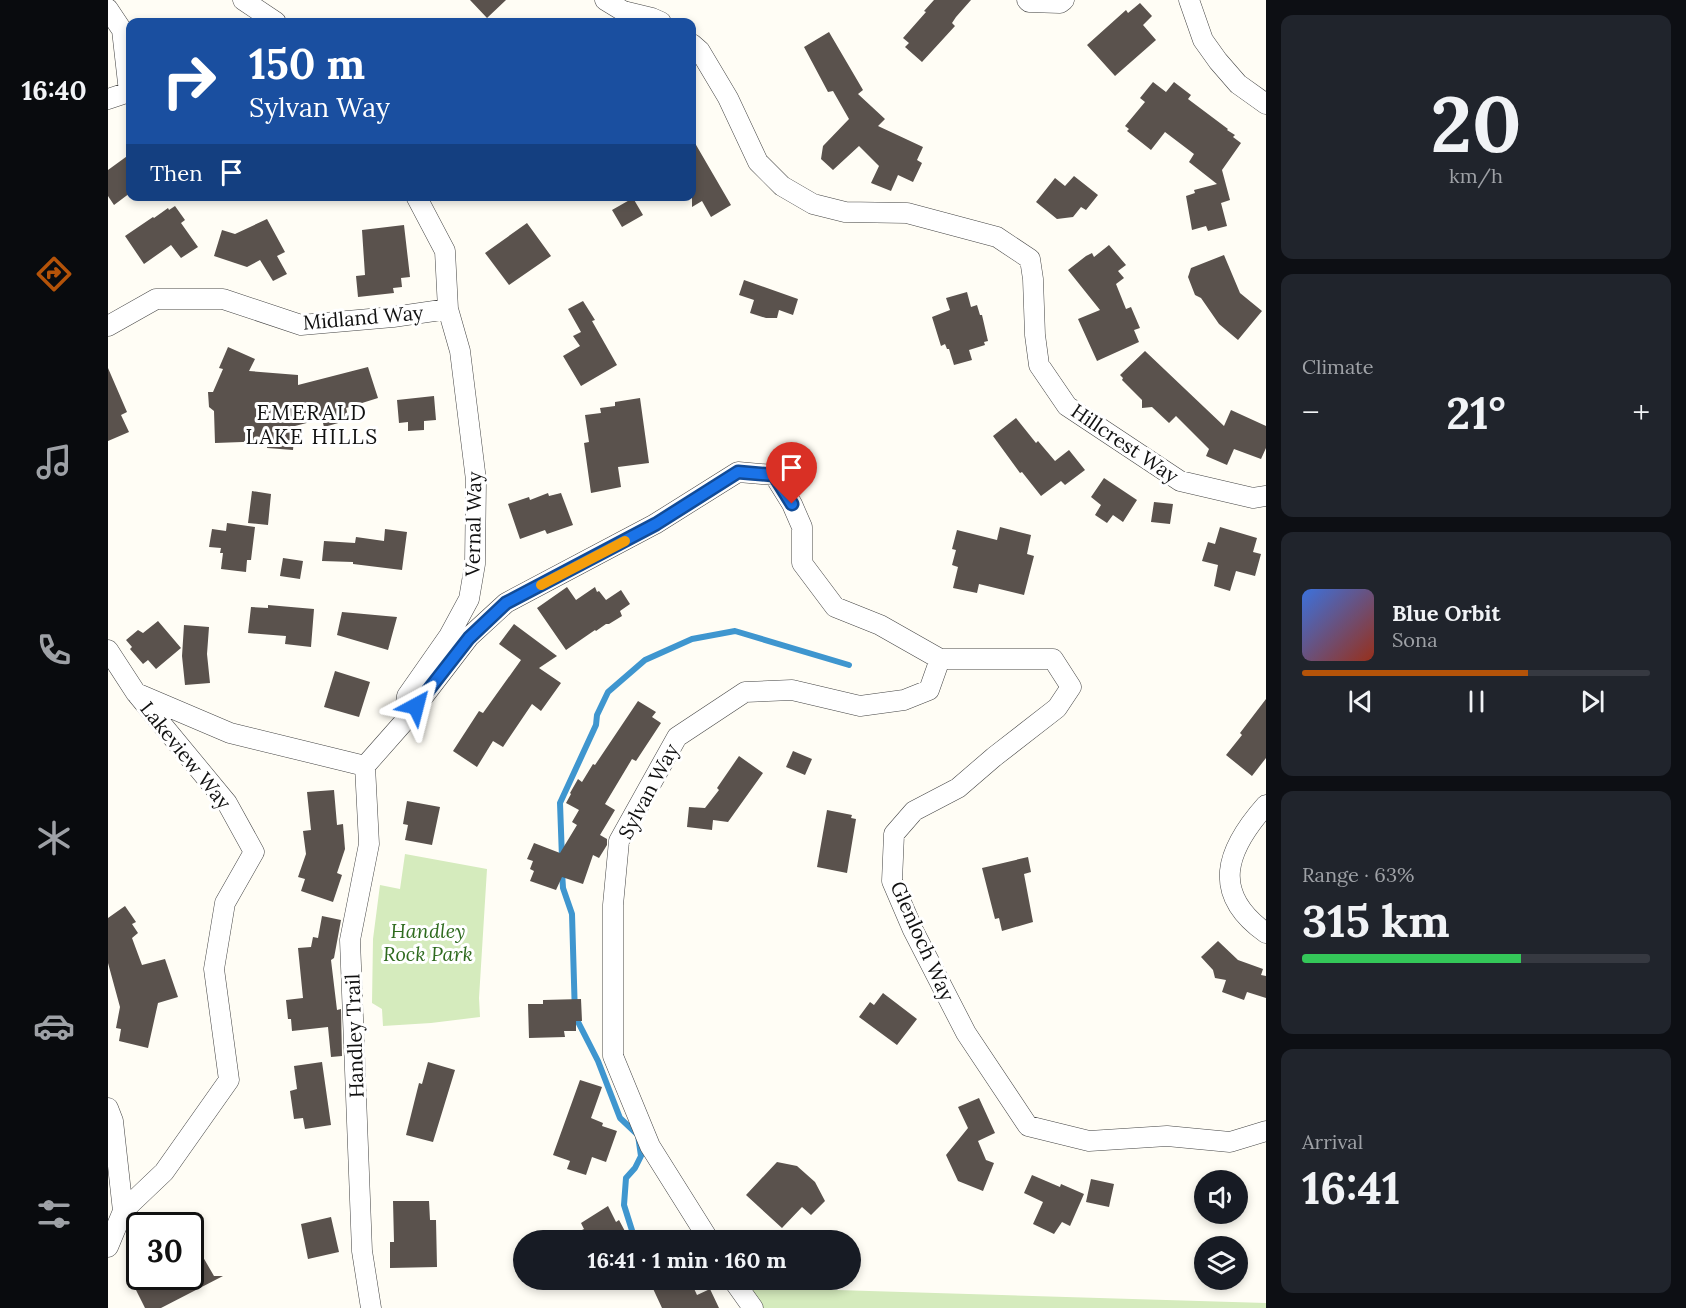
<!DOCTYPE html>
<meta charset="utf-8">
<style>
body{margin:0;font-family:Lora,serif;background:#20242c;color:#f1f3f6;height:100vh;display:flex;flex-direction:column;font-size:22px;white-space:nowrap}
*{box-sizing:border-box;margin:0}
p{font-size:20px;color:#9ea1a6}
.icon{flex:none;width:33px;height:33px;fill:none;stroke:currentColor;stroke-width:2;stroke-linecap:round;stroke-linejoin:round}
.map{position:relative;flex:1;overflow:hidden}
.drawer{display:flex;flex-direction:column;gap:15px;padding:15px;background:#0d0f14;width:420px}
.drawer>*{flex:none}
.hud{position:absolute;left:18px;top:18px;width:570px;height:183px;border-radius:12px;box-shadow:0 3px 9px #0003;background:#1a4fa0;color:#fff;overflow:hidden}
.buttons{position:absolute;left:1086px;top:1170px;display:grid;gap:12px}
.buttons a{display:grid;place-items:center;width:54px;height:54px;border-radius:50%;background:#171b24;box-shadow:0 3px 9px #0003;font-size:30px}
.speed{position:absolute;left:18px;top:1212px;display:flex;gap:12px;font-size:30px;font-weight:700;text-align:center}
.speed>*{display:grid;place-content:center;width:78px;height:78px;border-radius:50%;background:#171b24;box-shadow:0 3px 9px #0003;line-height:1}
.speed .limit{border:3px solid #111;border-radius:9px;background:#fff;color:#111}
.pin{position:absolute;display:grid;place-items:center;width:51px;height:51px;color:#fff;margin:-62px -26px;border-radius:50% 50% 50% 0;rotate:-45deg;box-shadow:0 0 6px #0007}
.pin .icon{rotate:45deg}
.me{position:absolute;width:66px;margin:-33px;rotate:38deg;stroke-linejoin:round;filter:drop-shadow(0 0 4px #0008)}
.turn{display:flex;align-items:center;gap:21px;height:126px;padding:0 24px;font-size:27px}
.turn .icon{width:78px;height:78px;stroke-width:2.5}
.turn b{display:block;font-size:42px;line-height:51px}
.then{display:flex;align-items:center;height:57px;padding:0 24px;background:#0003;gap:12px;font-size:22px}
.big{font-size:45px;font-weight:800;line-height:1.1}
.drawer .widget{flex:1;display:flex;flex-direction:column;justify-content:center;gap:9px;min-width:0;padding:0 21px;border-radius:12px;background:#20242c}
.drawer .dial{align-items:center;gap:0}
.dial b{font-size:78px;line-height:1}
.song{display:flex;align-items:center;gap:18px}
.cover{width:72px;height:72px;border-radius:9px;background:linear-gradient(135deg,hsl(220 70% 55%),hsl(10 70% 35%))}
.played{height:6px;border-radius:3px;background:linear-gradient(90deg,#b45309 65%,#363941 65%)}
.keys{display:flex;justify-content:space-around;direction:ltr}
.heat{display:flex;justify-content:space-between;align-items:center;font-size:33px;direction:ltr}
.charge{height:9px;border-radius:4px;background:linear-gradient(90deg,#34c759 63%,#363941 0)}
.trip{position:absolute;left:405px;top:1230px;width:348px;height:60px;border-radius:30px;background:#171b24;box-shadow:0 3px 9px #0003;font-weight:800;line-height:60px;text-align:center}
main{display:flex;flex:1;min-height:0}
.tab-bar{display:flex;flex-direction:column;width:108px;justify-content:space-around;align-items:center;background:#090b0e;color:#9ea1a6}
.tab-bar .icon{width:42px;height:42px}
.tab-bar .current{color:#b45309}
.tab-bar b{font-size:27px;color:#f1f3f6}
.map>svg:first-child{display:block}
</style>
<main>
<nav class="tab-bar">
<b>16:40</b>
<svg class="icon current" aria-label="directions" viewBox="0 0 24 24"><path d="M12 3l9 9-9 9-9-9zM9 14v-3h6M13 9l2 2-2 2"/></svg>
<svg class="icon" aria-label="music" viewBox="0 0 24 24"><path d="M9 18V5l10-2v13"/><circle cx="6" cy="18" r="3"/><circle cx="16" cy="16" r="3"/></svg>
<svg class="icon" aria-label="phone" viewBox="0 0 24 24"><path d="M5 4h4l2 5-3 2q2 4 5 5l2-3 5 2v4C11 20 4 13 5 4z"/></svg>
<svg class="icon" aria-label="climate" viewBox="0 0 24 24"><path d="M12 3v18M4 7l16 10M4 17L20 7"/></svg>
<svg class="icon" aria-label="car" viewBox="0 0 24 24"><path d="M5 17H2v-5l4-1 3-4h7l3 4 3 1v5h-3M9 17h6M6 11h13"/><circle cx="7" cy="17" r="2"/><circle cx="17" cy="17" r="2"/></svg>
<svg class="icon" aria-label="filters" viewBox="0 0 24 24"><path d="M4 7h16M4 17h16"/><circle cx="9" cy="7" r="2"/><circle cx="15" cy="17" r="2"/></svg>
</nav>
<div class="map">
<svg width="1158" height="1308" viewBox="0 0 1158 1308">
<rect width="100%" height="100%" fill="#fffdf5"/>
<path fill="#d5ebbd" d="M297,854l82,15 -8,129 1,19 -49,6 -48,3 -1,-17 -10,-6 1,-64 7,-54 20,4z
M630,1287l528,16v5h-513z"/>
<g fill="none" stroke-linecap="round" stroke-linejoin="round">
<path stroke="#3f96cf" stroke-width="6" d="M454,858l-2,-55 36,-78 1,-10 11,-23 37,-32 47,-21 43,-8 114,34
M454,872l1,16 9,26 3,102 23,45 22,57 18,17 3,21 -6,12 -9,10 -2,27 11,35"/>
</g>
<path fill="#5a524d" d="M362,0h36l-19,18z
M826,0h37l-15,17 -4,6 3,3 -33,36 -17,-15 4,-4 -6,-5 23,-26 -2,-1z
M1032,3l12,13 -9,9 13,15 -41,36 -28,-31 39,-35 2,3z
M721,32l34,58 -5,4 27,25 -7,7 45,21 -6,13 5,3 -9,19 -15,-7 -7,16 -20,-8 8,-17 -20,-20 -26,24 -12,-11 2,-13 26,-27 -16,-28 -5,1 -24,-45z
M1045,82l13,10 8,-10 17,13 -3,4 40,30 -1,1 8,5 -2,2 8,6 -19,27 8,30 -9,3 6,23 -19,5 -2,-5 -14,4 -6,-34 9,-3 -1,-3 23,-6 -28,-22 5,-8 -29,-22 -14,18 -24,-19 2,-2 -4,-3 20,-24 -5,-4z
M584,138l39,67 -20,12 -9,-16 -10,6z
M22,154v39l-16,12 -6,-9v-26z
M966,176l24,19 -12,15 -5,-3 -8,10 -16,2 -21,-17 19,-24 10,8z
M525,198l10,17 -21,12 -10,-17z
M67,206l10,14 -4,3 17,24 -17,11 -10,-13 -27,19 -19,-28 28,-19 1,1 14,-10 1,2z
M159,219l18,33 -8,4 10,18 -14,7 -13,-21 -13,7 -33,-11 8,-26 13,4z
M419,223l24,33 -42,29 -24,-32z
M296,225l6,52 -9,1 1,9 -9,1 1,5 -36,4 -2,-21 9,-1 -3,-45z
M1001,245l17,20 -8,6 6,7 -8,6 10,25 5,-2 9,21 -6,2 5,12 -42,19 -19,-42 22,-9 -32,-40 18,-14 6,-3 2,4z
M1116,255l16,38 22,18 -24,29 -19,-16 -18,-26 -6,-3 -7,-18 3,-9z
M636,280l54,19 -5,16 -14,-5 -2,8h-11l-16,-5 4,-13 -15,-5z
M859,292l4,15 6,-2 3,10h2l6,26 -4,1 1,3 -16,5 3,10 -18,5 -5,-16h-2l-2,-5 -4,2 -9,-29 18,-7 -4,-12z
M475,301l12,19 -3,1 25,44 -36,21 -18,-30 17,-10 -7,-10 8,-4 -13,-23z
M120,347l27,12 -6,12 49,4v10l70,-18 10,31 -32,10 3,12 -25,7 -2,-8 -27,7 -2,24 -26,-2 1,-7 -53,2 -1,-32 -5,-4 -1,-15h5l10,-23 -4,-1z
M1037,351l79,75 7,-16 35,16v22l-5,11 -27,-10 -7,16 -21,-9 3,-7 -33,-33 -7,7 -17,-16 -10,1v-8l-20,-20 1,-2 -3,-3z
M0,368l19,44 -6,3 8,17 -21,9z
M326,396l2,24 -12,1v9l-16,1v-9l-9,1 -2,-23z
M532,398l9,65 -31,4 3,20 -30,6 -7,-50 5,-1 -4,-27 16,-2 -1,-5 15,-2v-4z
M908,418l20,25 2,-2 17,20 14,-11 16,20 -20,15 -4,-4 -20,15 -19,-24 -2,1 -27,-37z
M996,478l33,22 -14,22 -10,-7 -6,8 -12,-8 6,-10 -10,-8z
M144,491l19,3 -3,31 -20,-2z
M440,493l1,3 12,-3 12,32 -26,9 -2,-4 -25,9 -12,-35 21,-7 1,3z
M1046,502l19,2 -3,20 -19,-2z
M119,523l28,4 -4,33h-4l-1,12 -25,-3 2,-16h-3l1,-5 -12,-1 3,-18 14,2z
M892,527l31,8 -4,19 7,2 -10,39 -45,-11 -2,9 -24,-5 5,-21 -6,-2 4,-15 -4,-1 5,-19 40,10z
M1112,527l37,11 -4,14 8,2 -6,22 -19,-5 -6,20 -16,-5 4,-21 -16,-4 6,-19 7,2z
M277,529l22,3 -5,38 -49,-6v-2l-31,-1 2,-20 31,2 1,-6 28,4z
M175,558l20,3 -3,18 -20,-3z
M459,587l9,13 19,-13 2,5 2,-1 7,9 15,-10 9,14 -10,7 2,5 -13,8h-3l-10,7 -1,-1 -29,20 -29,-42z
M160,605l46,4 -3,38 -26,-3 1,-8 -38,-3 3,-26 17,1z
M234,612l55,5 -9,33 -51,-15z
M50,621l23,27 -25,21 -8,-9 -5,4 -13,-15 2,-2 -6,-7 12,-10 5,3z
M406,624l43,32 -18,12 22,15 -20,28 -9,-7 -29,43 -10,-6 -16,26 -24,-16 26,-40 4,2 38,-53 -22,-16z
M76,625l25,2 -2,27 3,29 -25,2 -3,-29z
M227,671l35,11 -11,35 -35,-10z
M1158,699v59l-14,18 -26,-21 16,-20 -2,-2z
M530,701l18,11 -4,5 9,6 -25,38 -4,-2 -27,45 10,6 -15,25 7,4v6l-8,13 -6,-3 -10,29 -21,-7 -6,13 -26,-9 4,-10 -4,-2 3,-8 -6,-2 7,-16 26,10 17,-28 -5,-3 7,-12 -13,-7 5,-9 -1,-1 8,-14 4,3 11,-18 2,1z
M685,751l19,8 -7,16 -19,-8z
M631,756l24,17 -35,49 -15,-2 -1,10 -25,-3 2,-20 16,1 14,-18 -2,-2z
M226,790l3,35 6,-1 2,25 -8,24 5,2 -9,27 -32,-11 4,-12 -7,-2 8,-23 -3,-23 8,-1 -4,-38z
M299,801l33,6 -8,38 -27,-5 3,-15 -5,-1z
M719,810l25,5 -1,3 5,1 -9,54 -30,-6z
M920,857l3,15 -7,2 9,48 -31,9 -3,-13 -4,1 -13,-51z
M17,906l11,16 -4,2 6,9 -6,5 10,27 23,-6 13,38 -20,6 -10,45 -29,-7 2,-12 -5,-1 4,-21 -12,-44v-45z
M214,916l19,4 -7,38 -3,2 6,50 4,-1 1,47 -11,1 -3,-30 -36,4 -1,-12h-3l-2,-19 17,-2 -5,-50 13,-1 2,-10 5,1z
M1110,941l20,19 25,9 -2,6 5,1v22l-19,-6 -3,8 -22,-8 4,-12 -11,-2 -2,-8 -12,-13z
M775,993l34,26 -20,26 -38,-28 11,-15 4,3z
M473,999l1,22h-6v10h-12l1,6 -36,1 -1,-34h15v-4z
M214,1062l9,63 -26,4 -2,-11 -9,1 -4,-28 7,-2 -3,-23z
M320,1062l27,8 -22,72 -27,-7 13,-52 3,1z
M472,1080l22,7 -11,31 12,5 -1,3 15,5 -11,31 -14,-5 -6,18 -19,-6 3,-8 -17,-6z
M871,1098l16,35 -17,8 8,19 8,3 -11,28 -25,-10 -12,-26 22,-27 -10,-21z
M669,1162l20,4 18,16 10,19 -14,14 -9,-8 -20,21 -36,-33z
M924,1175l28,12 1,-3 23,10 -14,32 -8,-4 -8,12 -21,-10 10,-22 -19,-9z
M983,1179l23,5 -5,23 -23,-5z
M285,1201h36l1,19h6l1,47 -47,1v-26h4z
M500,1206l8,16 3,-2 8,15 -10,5h-55l22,-11 -3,-6z
M223,1217l8,35 -31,7 -7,-35z
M95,1257l11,19h9l-62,32h-16l-9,-18 27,-14h27v-13z
M541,1280h41l7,15 13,-6 9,19h-57z"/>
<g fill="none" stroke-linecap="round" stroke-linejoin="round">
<g stroke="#444" stroke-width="21">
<path id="street" d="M135,0l33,22
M497,0l18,11 29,7 9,4
M919,0l2,2 31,1 4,-3
M1081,0l14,40 15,21 20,23 28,20
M0,9l14,21 7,62 -21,7
M584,44l8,7 28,47 30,64 24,24 31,18 32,8 62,1 90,24 33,22 3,20 2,56 4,30 28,41 113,75 73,17 13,-2
M0,326l48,-27h67l78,26 92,-8 55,-8
M0,650l28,43 91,110 27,49 -29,51 -11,66 15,111 -65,92 -41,39 -15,36
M28,693l94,40 135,33 38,-43 66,-86 37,-34 149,-79 83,-52 36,3 18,29 10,23v36l33,44 45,18 60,34h113l18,28 -14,21 -63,49 -36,31 -44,23 -20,23 -2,47 21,49 53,103 62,93 61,15 78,-5 63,6 36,-11
M297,711l2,-15 42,-60 20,-37 6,-35 1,-84 -16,-129 -12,-42 -3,-58 -29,-55
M257,766l4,78 -19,96 12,311 9,57
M1158,805c-40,45 -56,88 0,128
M0,1108l5,13 10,90
M601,1240l-59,-94 -37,-90v-151l6,-64 58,-104 68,-45 47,-2 68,16 44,-6 25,-10 11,-31
M625,1280l20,28"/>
</g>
<use href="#street" stroke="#fff" stroke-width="20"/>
</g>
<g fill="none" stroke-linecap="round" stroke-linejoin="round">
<g stroke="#114b97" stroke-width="15">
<path id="route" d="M308,706l53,-68 37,-35 150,-79 82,-52 36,3 18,29"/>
</g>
<use href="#route" stroke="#1a73e8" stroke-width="10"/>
<path stroke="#f59e0b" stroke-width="10" d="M433,585l84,-44"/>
</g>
<g text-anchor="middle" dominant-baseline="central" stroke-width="6" stroke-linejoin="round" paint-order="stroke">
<g font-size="20" fill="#111" stroke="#fff">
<text transform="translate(255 317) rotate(-5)">Midland Way</text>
<text transform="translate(1017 443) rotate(34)">Hillcrest Way</text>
<text transform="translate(365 524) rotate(-89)">Vernal Way</text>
<text transform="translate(78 755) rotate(51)">Lakeview Way</text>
<text transform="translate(540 791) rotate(-62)">Sylvan Way</text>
<text transform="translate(815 941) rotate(66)">Glenloch Way</text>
<text transform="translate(246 1036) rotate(-92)">Handley Trail</text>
</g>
<g font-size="20" font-style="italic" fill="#2f6b1f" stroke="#fff">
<text x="320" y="930">Handley<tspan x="320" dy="23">Rock Park</tspan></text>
</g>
<g font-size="21" letter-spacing="1.5" fill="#111" stroke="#fff">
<text x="204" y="412">EMERALD<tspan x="204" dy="24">LAKE HILLS</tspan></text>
</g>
</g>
</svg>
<div class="buttons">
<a><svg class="icon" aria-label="sound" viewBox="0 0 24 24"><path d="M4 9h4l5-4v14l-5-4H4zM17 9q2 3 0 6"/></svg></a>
<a><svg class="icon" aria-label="layers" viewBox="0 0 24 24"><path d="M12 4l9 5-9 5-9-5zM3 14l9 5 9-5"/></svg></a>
</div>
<div class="speed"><div class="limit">30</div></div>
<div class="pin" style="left:684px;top:504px;background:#d93025"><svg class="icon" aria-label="arrive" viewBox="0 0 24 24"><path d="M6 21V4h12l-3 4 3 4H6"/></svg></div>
<svg class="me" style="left:308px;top:706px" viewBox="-20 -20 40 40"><path d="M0-17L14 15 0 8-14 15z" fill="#1a73e8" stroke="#fff" stroke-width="4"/></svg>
<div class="trip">16:41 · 1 min · 160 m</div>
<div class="hud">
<div class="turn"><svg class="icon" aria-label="right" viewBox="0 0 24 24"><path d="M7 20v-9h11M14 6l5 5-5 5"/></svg><div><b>150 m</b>Sylvan Way</div></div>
<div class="then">Then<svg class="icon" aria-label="arrive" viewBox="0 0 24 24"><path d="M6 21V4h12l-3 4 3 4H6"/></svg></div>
</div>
</div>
<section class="drawer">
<div class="widget dial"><b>20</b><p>km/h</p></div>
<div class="widget"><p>Climate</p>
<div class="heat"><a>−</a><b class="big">21°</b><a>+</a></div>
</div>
<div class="widget">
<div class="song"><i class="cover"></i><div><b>Blue Orbit</b><p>Sona</p></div></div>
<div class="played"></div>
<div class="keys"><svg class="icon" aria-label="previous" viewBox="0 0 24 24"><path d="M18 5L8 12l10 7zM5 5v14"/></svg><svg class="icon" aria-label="pause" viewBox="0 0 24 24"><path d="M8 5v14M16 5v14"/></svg><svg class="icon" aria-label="next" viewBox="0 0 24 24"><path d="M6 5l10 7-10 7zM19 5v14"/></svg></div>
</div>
<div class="widget"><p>Range · 63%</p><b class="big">315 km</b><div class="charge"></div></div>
<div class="widget"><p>Arrival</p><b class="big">16:41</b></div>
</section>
</main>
